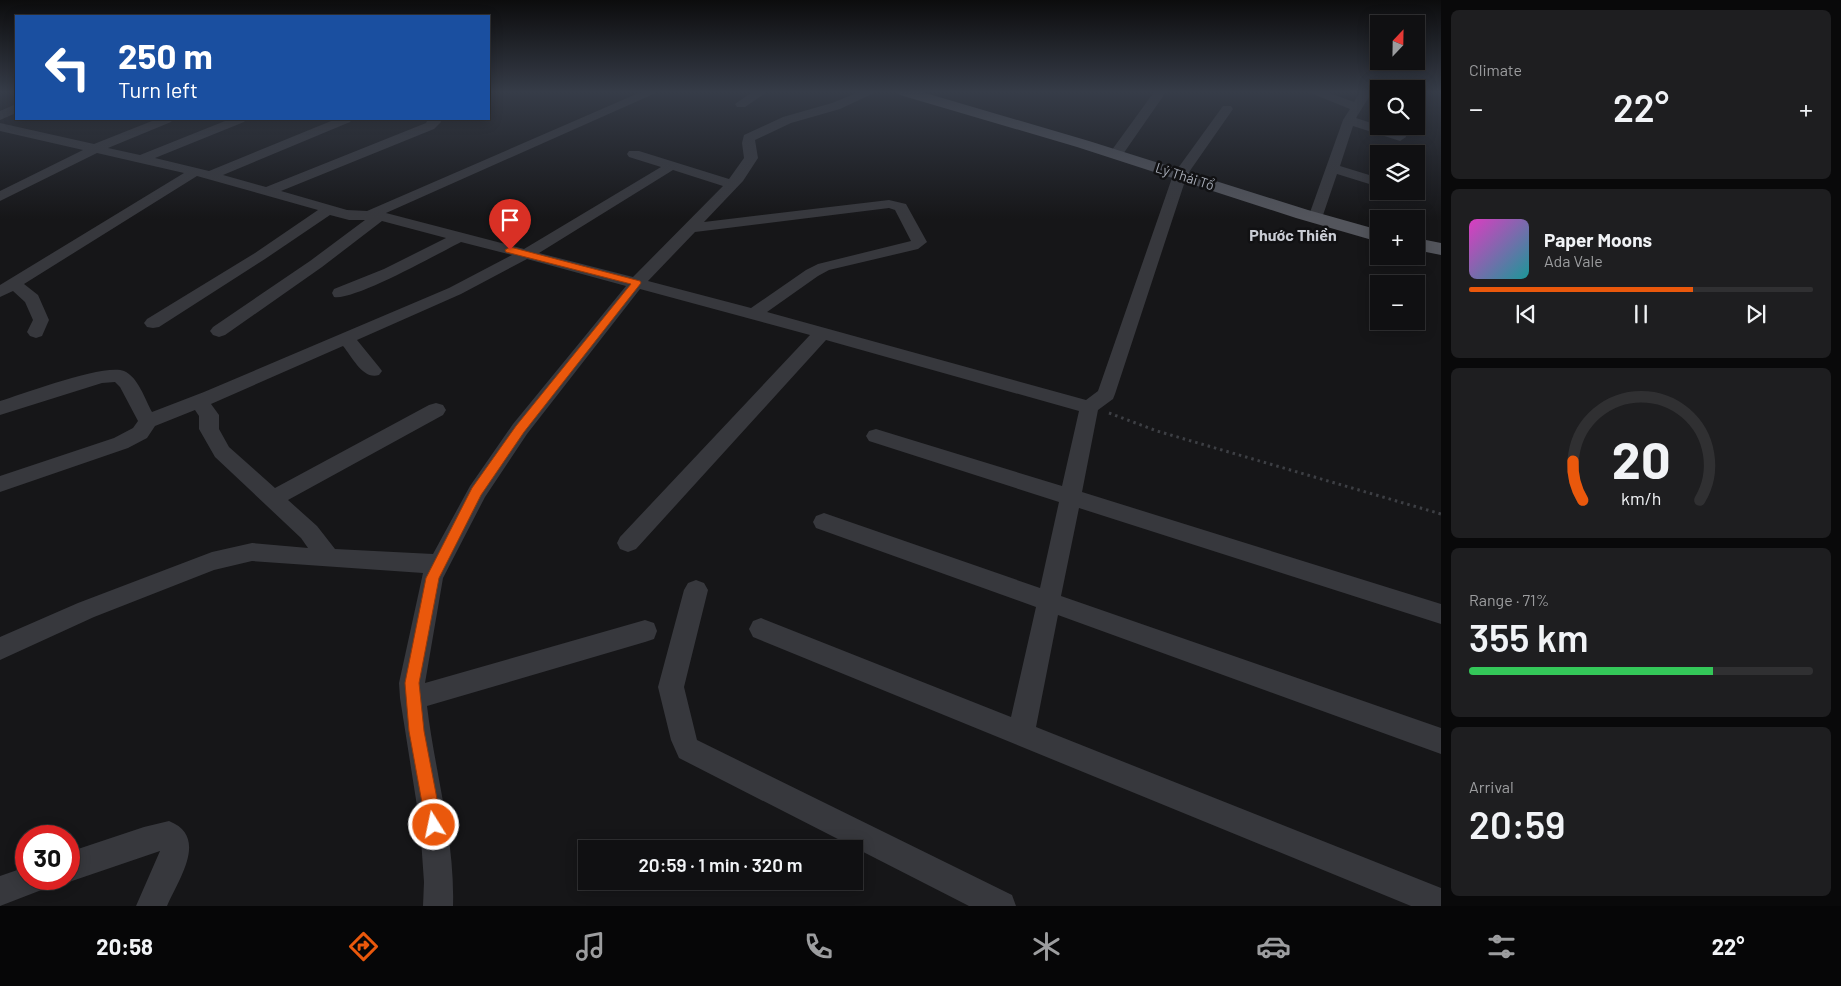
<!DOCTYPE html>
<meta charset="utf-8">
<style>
body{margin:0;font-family:Barlow,sans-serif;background:#1e1e20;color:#f1f3f6;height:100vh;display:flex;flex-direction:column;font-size:19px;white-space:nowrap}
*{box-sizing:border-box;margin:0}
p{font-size:16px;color:#9c9d9f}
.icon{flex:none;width:28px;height:28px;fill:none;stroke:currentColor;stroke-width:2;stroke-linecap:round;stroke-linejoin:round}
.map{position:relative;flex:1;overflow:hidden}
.drawer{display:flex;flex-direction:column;gap:10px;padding:10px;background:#09090a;width:400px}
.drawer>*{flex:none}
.banner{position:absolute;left:15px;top:15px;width:475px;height:105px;border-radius:0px;box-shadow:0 2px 12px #0003,0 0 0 1px #303032;background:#1a4fa0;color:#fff;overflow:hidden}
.needle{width:32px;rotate:22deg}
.tools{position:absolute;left:1370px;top:15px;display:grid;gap:10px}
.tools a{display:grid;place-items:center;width:55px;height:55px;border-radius:0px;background:#101012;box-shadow:0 2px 12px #0003,0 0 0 1px #303032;font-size:25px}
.speed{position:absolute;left:15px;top:825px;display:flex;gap:10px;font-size:25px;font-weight:700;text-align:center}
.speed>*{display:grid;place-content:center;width:65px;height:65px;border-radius:50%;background:#101012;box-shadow:0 2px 12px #0003,0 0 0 1px #303032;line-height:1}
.speed .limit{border:8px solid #d22;background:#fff;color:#111}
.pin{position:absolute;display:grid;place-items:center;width:42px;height:42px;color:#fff;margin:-51px -21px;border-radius:50% 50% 50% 0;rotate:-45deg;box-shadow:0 0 5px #0007}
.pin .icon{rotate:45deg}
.me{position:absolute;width:55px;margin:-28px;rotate:350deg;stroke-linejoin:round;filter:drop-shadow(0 0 4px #0008)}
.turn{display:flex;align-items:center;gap:18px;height:105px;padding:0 20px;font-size:22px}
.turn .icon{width:65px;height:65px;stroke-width:2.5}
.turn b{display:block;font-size:35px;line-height:42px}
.big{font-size:38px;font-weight:600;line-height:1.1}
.drawer .widget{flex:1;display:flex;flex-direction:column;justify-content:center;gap:8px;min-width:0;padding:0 18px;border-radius:8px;background:#1e1e20}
.drawer .dial{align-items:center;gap:0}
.dial svg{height:130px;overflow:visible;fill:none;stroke:#303032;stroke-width:7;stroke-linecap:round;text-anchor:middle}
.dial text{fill:#f1f3f6;stroke:none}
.song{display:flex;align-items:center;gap:15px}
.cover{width:60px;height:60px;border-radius:8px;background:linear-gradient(135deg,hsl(310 70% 55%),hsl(180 70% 35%))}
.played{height:5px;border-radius:2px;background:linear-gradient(90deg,#ea580c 65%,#303032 65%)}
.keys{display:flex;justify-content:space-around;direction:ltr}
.heat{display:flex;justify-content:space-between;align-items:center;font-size:28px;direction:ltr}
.charge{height:8px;border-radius:4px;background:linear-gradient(90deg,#34c759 71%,#303032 0)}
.trip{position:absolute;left:578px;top:840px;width:285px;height:50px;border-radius:0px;background:#101012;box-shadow:0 2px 12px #0003,0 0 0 1px #303032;font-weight:600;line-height:50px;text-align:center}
.menu{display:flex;height:80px;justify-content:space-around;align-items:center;background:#060607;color:#9c9d9f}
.menu .icon{width:35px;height:35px}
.menu .selected{color:#ea580c}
.menu b{font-size:22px;color:#f1f3f6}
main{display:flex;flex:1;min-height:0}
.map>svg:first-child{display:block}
</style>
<main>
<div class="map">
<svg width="1441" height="906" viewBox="0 0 1441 906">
<rect width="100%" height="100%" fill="#161618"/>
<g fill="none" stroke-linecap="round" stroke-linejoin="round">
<path stroke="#3d3f44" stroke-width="3" stroke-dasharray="2.5 4" stroke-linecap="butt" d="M1109,413l48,18 284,83"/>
<path fill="#37383d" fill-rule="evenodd" d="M641,92h17l-272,121 138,36 137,-82 -32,-10 -2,-3 2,-3h10l90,28 15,-21 -2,-15 2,-8 39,-18 49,-14 27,-11h17l-36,17 -49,14 -36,17 3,18 -15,23 -39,41 185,-22 17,4 21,38 -9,7 -89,21 -11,6 -51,36 319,88 12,-9 75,-216 50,-69h8l2,3 -46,66 -72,219 -2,5 -15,11 -16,82 359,112v20l-362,-116 -18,88 380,132v26l-383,-139 -22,112 405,161v18h-30l-658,-269 -4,-8 4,-8 8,-3 250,99 25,-110 -220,-79 -3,-6 3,-6 8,-3 216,75 19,-86 -190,-61 -3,-5 3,-5 7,-2 186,57 17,-75 -253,-71 -190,209 -8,3 -8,-3 -3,-6 3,-6 190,-202 -170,-46 -113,145 -42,63 -42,81 -18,105 220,-63 9,3 3,8 -3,8 -9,3 -218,64c8,67 28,132 26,200h-30l1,-24 -4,-57 -20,-127 -1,-15 24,-110 -171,-12 -38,9 -120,47 -94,43v-23l78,-34 134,-51 40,-9 56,5 -7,-10 -86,-81 -16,-28v-13l-4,-6 -40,16 -8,12 -19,10 -128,44v-16l114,-38 19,-10 5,-7 -18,-34 -5,-5 -13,1 -102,32v-14c23,-7 105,-38 124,-30 14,6 21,28 28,41l52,-20 245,-104 63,-33 -51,-13c-22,11 -107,59 -127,55l-2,-4 2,-4 50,-20 62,-31 -64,-17 -60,46 -97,68 -6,2 -6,-2 -3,-4 3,-4 97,-66 55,-41h-16l-19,-5 -65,44 -106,68 -6,1 -6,-1 -3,-4 3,-4 108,-66 63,-43 -121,-34 -173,108 14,11 11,25 -7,16 -6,2 -6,-2 -3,-4 6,-12 -8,-18 -12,-11 -13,6v-12l184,-112 -87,-20 -97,48v-10l83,-41 -83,-19v-8l94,21 63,-25h16l-2,3 -63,26 32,7 90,-36h16l-2,3 -89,36 54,13 127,-52h16l-2,3 -127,53 43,12 160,-64 2,-4h12l1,3 -7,7 -153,62 66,19 20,1zM673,170l50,16 -90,91 -94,-24zM889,208l6,2 16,31 -93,23 -12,6 -55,38 -103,-27 47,-49zM527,259l99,27 -113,138 -43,62 -37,68 -98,-5 -18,-23 -29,-26 155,-85 3,-5 -3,-5 -7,-2 -7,2 -154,83 -46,-41 -10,-18v-14l-8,-11 132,-58c10,12 20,34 36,29l3,-4 -3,-4 -22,-27 104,-46z
M752,92h15l-22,15h-8l-2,-3z
M1154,92h12l-45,65h-10l-2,-3z
M1308,92h19l27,10 6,-10h12l-16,26 49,16 1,3 -6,4 -47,-15 -13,40 39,12v9l-42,-13 -15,44 -2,3h-10l-2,-3 35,-98 7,-11z
M16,104v9l-16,7v-9z
M696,580l8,3 4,7 -24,97 13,53 315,155 4,11h-47l-290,-148 -8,-18 -13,-53 26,-97 4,-7z
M169,821c40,16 10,57 -2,85h-31l24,-55 -91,31 -7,-3h7v-27l75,-25z
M26,867v12h23l-5,10 -44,17v-30z"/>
<path fill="#53555c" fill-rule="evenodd" d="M898,92h24l167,49 219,69 71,20v12l-83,-24 -219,-71 -177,-52z
M1416,238l25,5v12l-25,-5z"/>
</g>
<linearGradient id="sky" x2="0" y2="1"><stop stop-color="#0c0c0d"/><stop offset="0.42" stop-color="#363c48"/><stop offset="1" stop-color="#363c48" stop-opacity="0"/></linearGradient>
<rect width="1441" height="219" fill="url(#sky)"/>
<path fill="#ea580c" stroke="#983908" d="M510,247l130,34 1,2 -117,149 -43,63 -42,83 -20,105 5,48 18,94 -2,5 -6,3 -5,-3 -3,-5 -17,-94 -4,-48 21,-105 46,-90 44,-62 115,-142 -125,-32 -1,-2z"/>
<g text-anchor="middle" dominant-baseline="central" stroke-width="5" stroke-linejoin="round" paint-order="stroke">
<g font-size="14" fill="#a8adb8" stroke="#111113">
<text transform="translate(1185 176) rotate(18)">Lý Thái Tổ</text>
</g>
<g font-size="16" font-weight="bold" fill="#c9ccd4" stroke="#111113">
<text x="1293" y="234">Phước Thiền</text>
</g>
</g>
</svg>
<div class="tools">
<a><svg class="needle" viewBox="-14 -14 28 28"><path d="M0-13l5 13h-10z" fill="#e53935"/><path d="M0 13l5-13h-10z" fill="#9c9d9f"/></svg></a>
<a><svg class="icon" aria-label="search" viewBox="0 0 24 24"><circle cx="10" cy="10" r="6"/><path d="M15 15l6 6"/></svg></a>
<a><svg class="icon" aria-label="layers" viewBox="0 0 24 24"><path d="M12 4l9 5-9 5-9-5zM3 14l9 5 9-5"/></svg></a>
<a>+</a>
<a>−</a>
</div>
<div class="speed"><div class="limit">30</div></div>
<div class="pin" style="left:510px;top:250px;background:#d93025"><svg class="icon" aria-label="arrive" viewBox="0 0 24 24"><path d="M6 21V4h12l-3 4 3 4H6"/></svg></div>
<svg class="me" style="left:434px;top:825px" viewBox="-20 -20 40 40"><circle r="17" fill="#ea580c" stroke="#fff" stroke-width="3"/><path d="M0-11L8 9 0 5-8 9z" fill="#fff"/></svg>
<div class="trip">20:59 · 1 min · 320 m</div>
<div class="banner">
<div class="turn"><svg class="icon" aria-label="left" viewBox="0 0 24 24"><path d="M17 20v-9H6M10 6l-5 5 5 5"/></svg><div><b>250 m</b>Turn left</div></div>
</div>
</div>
<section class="drawer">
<div class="widget"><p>Climate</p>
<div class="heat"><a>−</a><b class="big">22°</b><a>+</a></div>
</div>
<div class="widget">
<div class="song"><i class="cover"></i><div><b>Paper Moons</b><p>Ada Vale</p></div></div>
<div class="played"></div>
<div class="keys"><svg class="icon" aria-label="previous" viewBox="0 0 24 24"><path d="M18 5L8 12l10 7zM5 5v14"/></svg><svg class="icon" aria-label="pause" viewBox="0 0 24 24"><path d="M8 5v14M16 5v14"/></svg><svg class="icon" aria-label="next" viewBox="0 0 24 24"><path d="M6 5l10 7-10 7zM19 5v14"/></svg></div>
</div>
<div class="widget dial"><svg viewBox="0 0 100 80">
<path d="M14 69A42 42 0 1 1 86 69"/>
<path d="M14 69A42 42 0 0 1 8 45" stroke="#ea580c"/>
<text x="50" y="56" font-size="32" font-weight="700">20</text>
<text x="50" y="72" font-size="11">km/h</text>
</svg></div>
<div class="widget"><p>Range · 71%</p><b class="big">355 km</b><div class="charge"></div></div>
<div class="widget"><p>Arrival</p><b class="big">20:59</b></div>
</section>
</main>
<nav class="menu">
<b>20:58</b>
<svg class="icon selected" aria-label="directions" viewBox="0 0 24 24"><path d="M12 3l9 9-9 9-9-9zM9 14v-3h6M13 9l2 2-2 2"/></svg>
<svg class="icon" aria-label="music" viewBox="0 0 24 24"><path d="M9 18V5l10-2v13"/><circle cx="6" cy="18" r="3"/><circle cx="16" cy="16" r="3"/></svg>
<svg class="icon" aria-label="phone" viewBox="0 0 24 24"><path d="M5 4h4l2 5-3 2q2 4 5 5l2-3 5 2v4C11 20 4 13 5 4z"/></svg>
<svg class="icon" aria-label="climate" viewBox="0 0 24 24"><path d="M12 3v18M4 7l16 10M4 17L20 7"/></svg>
<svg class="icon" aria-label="car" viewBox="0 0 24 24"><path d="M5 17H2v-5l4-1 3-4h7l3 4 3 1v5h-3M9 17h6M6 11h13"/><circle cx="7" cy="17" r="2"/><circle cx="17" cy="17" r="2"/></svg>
<svg class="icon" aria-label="filters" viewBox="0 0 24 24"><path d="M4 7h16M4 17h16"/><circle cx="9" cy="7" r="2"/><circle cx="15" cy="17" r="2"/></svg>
<b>22°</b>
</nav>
